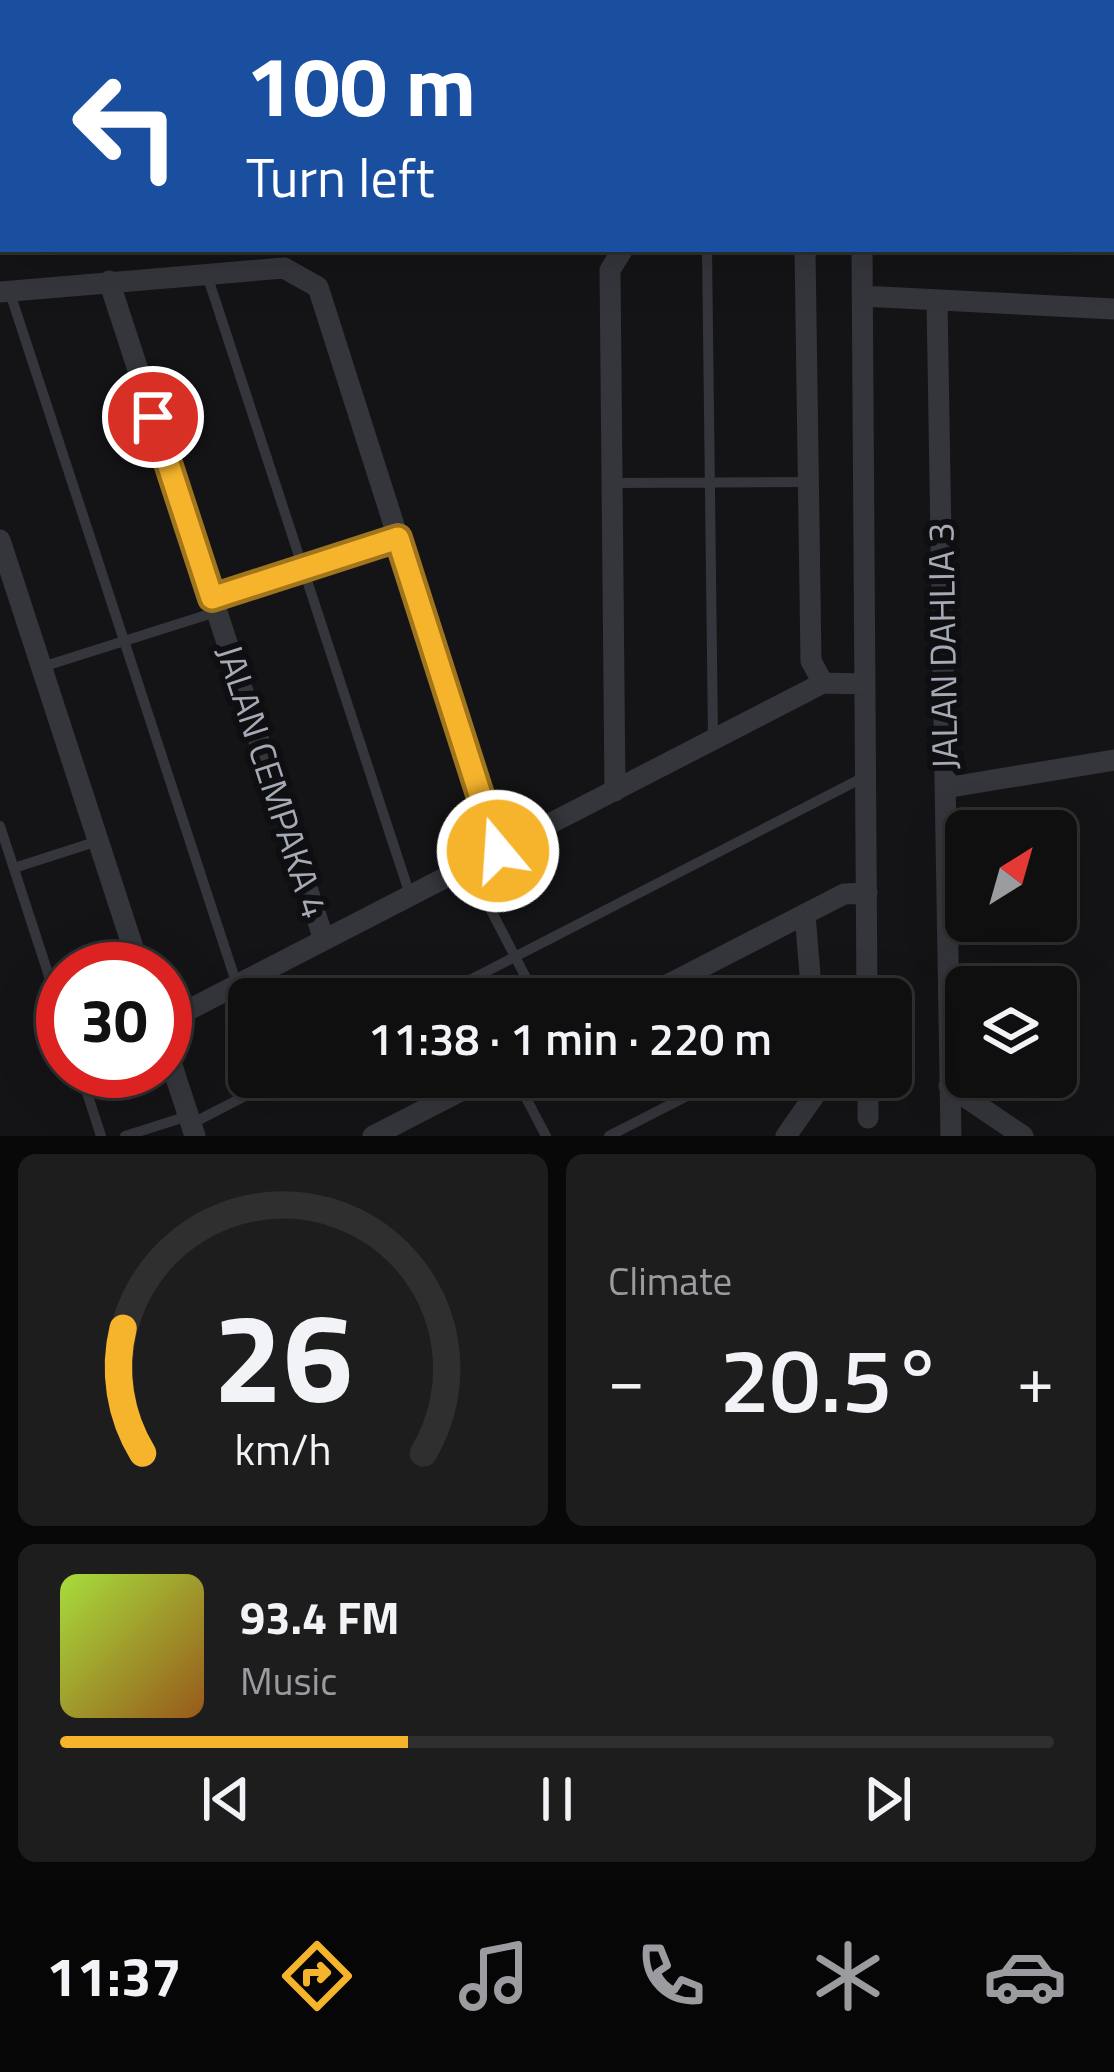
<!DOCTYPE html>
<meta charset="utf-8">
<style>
body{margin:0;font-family:"Titillium Web",sans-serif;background:#1d1d1e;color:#f1f3f6;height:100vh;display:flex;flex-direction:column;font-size:45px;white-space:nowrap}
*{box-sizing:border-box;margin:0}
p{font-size:39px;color:#9b9c9f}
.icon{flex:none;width:66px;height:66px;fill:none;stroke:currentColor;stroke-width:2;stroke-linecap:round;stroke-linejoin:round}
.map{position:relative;height:1136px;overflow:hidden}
.sheet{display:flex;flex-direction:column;gap:18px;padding:18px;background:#080809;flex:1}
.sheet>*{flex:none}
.banner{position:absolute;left:0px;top:0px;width:1116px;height:252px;box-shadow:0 12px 48px #0002,0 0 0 3px #2f2f30;background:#1a4fa0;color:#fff;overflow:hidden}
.needle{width:78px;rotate:37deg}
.fabs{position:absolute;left:945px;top:810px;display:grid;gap:24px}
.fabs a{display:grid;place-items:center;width:132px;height:132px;border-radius:18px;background:#0f0f10;box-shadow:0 12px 48px #0002,0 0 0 3px #2f2f30;font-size:60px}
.speed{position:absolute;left:36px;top:942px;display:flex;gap:24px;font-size:60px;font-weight:700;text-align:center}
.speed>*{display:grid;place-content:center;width:156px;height:156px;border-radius:50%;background:#0f0f10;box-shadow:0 12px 48px #0002,0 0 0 3px #2f2f30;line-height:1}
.speed .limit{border:18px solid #d22;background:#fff;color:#111}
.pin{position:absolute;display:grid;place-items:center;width:102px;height:102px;color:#fff;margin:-51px;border:6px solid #fff;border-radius:50%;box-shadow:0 3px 12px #0007}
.me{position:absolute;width:132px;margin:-66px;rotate:342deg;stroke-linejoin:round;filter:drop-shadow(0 0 9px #0008)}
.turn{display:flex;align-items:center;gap:42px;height:252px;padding:0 48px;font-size:54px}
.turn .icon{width:156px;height:156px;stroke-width:2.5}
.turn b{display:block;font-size:84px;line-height:102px}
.big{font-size:90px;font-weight:600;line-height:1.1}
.sheet .widget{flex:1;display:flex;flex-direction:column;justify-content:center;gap:18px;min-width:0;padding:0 42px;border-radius:18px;background:#1d1d1e}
.sheet .dial{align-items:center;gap:0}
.dial svg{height:312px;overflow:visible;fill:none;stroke:#2f2f30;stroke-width:7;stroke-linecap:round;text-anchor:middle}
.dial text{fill:#f1f3f6;stroke:none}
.song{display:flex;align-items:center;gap:36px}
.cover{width:144px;height:144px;border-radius:18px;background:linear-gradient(135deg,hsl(80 70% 55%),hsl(30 70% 35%))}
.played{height:12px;border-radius:6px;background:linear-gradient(90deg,#f6b42c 35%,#2f2f30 35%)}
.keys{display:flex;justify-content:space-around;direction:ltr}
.heat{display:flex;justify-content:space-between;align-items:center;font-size:66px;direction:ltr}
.sheet .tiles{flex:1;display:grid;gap:18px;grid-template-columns:1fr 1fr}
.widget:last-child{grid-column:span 2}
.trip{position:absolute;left:228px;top:978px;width:684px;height:120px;border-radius:18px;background:#0f0f10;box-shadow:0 12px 48px #0002,0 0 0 3px #2f2f30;font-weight:600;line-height:120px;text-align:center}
.dock{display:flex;height:192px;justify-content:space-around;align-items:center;background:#060606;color:#9b9c9f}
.dock .icon{width:84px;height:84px}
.dock .active{color:#f6b42c}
.dock b{font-size:54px;color:#f1f3f6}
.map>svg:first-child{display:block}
</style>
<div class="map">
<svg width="1114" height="1136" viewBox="0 0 1114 1136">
<rect width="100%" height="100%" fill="#141416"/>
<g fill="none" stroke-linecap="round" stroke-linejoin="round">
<path stroke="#35363b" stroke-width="10" d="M707,249l6,489
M207,275l203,620
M10,293l227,692
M613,483l194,-1
M213,598l185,-60
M42,667l174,-55
M0,826l63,193
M468,866l69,133
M14,868l84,-27
M433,999l433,-223
M80,1071l21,65
M515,1077l31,59
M191,1124l91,-47
M125,1136l63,-20
M609,1136l115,-59"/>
<path stroke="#35363b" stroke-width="21" d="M862,3l1,-3
M805,249l6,412 12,22
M862,249l5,750
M109,281l215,659
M0,292l284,-24 34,19 180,564
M862,296l252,13
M937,301l14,835
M0,540l140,429
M945,788l169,-28
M615,791l-5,-521 13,-21
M805,914l7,85
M640,999l204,-105 23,-1
M165,1022l658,-339 42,1
M165,1044l30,92
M868,1077v41
M949,1086l74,50
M373,1136l115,-59
M786,1136l28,-40v-19"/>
<path stroke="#51535a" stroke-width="30" d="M496,0l19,3
M802,0l7,3
M306,3l39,-3
M591,3l50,-3
M893,3l5,-3
M0,26h3"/>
</g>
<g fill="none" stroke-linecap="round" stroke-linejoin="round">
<g stroke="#a0751d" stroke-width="30">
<path id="route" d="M153,417l59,181 186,-60 100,313"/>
</g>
<use href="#route" stroke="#f6b42c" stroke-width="21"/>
</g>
<g text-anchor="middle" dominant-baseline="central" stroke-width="12" stroke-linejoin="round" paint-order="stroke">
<g font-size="36" fill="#a5aab6" stroke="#0f0f11">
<text transform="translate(942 646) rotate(-91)">JALAN DAHLIA 3</text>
<text transform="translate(273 781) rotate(72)">JALAN CEMPAKA 4</text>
</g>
</g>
</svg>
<div class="fabs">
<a><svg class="needle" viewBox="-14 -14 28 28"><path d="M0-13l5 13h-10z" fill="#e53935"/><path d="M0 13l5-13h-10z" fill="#9b9c9f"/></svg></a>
<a><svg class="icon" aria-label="layers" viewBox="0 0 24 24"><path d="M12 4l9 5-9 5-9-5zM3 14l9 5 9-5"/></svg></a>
</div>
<div class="speed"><div class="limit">30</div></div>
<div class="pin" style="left:153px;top:417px;background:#d93025"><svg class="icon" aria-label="arrive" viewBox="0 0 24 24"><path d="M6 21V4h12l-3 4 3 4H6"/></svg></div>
<svg class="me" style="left:498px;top:851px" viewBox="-20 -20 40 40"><circle r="17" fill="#f6b42c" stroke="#fff" stroke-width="3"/><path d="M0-11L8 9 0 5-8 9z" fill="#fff"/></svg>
<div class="trip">11:38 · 1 min · 220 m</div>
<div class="banner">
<div class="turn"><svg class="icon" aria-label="left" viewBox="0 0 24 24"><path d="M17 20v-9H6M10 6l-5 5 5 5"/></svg><div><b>100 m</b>Turn left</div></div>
</div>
</div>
<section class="sheet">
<div class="tiles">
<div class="widget dial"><svg viewBox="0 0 100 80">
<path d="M14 69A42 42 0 1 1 86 69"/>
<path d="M14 69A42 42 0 0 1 9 37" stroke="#f6b42c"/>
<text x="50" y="56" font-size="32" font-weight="700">26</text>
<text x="50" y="72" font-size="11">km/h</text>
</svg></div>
<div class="widget"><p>Climate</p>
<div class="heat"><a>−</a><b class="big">20.5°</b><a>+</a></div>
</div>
<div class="widget">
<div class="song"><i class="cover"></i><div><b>93.4 FM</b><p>Music</p></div></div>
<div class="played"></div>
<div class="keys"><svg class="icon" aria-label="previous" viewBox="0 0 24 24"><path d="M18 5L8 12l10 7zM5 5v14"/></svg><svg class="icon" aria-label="pause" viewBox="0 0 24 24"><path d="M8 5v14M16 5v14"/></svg><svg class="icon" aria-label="next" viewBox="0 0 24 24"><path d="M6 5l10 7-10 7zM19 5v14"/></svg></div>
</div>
</div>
</section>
<nav class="dock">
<b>11:37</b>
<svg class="icon active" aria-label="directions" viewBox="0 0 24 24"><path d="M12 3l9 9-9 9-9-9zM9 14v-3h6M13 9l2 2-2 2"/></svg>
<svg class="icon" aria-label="music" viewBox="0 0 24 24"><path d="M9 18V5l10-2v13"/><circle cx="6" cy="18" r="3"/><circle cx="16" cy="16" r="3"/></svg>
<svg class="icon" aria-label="phone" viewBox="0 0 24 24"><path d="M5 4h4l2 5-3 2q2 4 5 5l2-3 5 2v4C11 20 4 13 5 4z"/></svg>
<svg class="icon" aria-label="climate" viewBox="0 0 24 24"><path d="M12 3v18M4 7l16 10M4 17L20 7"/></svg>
<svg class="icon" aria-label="car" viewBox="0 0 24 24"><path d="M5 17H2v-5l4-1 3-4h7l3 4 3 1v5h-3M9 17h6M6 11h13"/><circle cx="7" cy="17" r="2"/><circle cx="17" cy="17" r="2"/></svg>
</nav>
